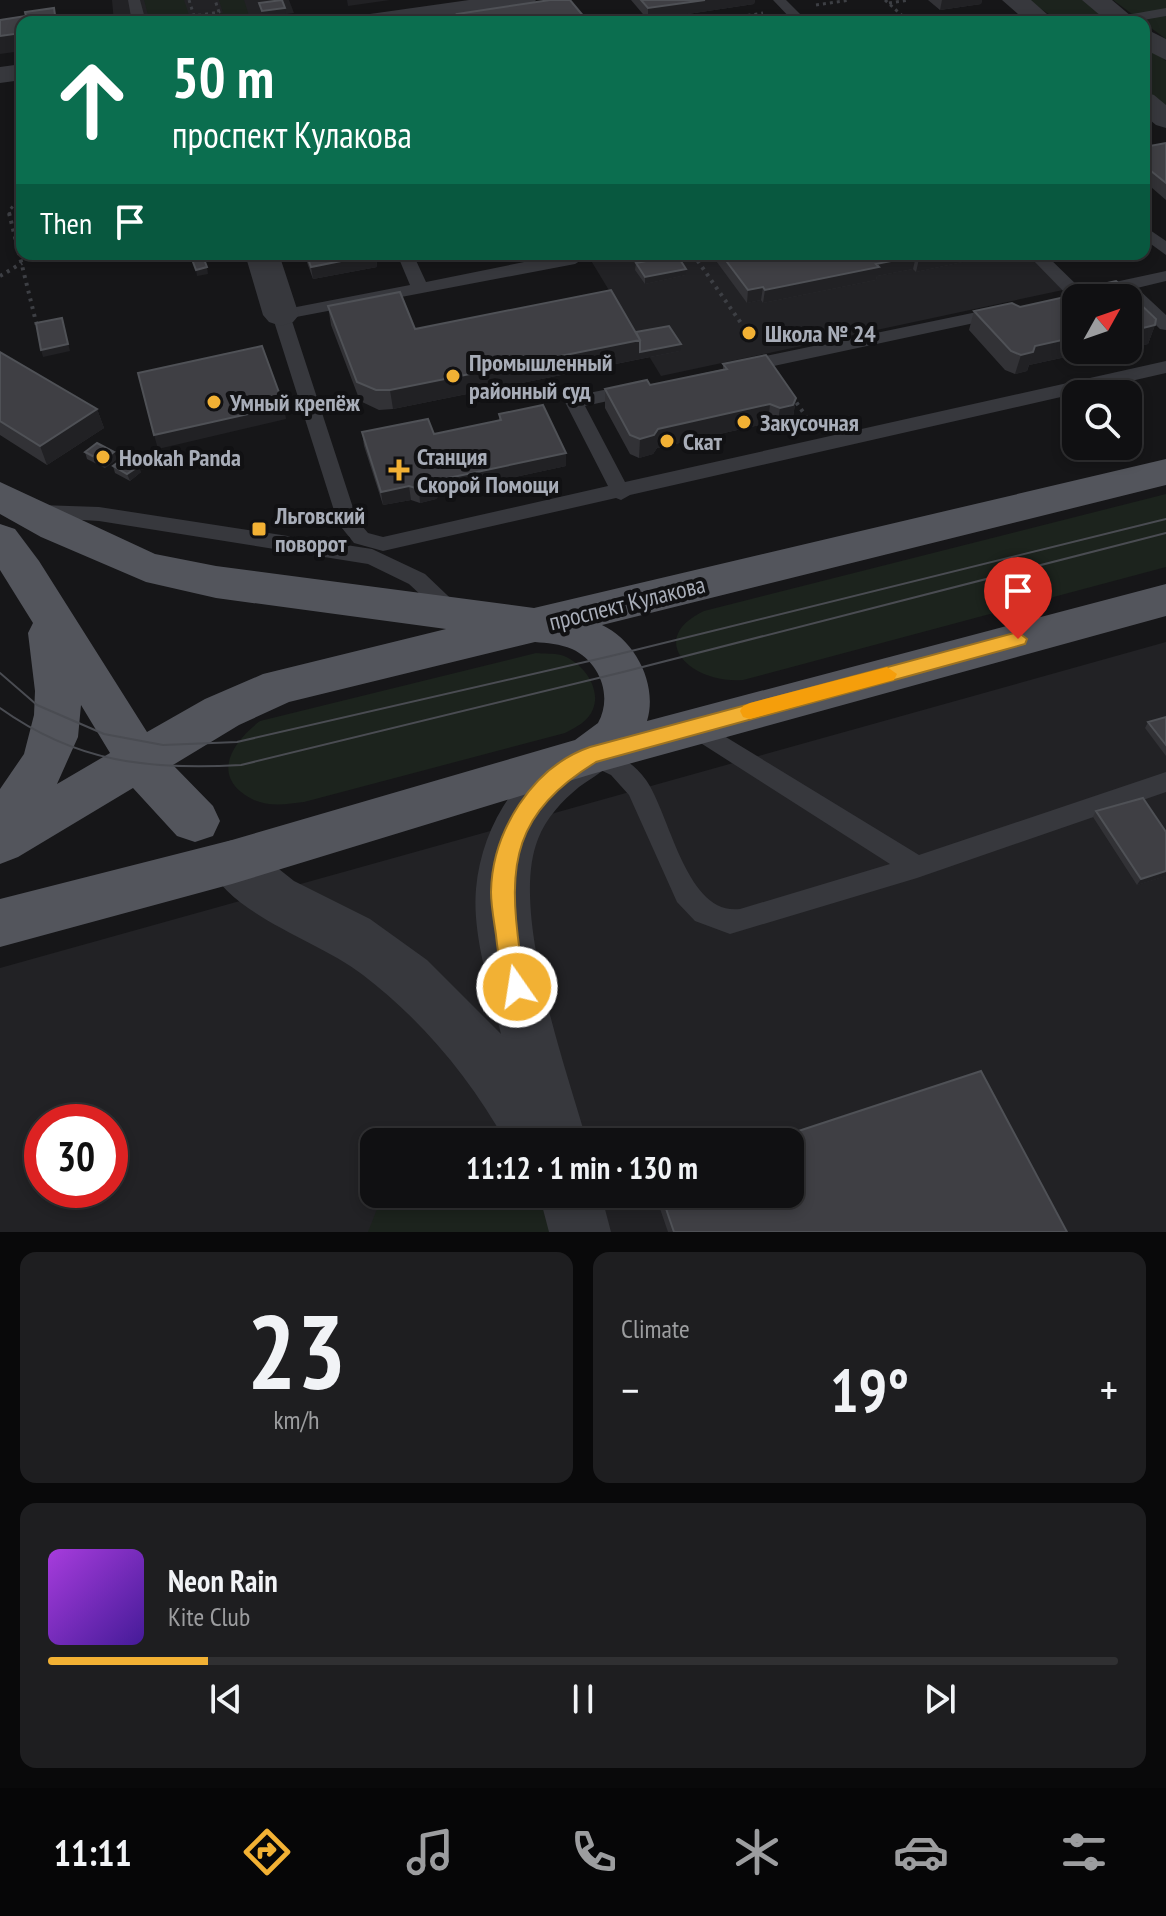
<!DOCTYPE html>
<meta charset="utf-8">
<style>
body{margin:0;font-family:"PT Sans Narrow",sans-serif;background:#1e1e20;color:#f1f3f6;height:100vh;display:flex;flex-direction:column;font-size:30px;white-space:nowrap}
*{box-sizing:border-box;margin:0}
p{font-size:26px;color:#9c9d9f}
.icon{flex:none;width:44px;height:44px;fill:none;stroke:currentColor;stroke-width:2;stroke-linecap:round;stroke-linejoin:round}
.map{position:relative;height:1232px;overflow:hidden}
.panel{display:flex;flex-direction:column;gap:20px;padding:20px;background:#09090a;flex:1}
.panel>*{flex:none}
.banner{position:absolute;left:16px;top:16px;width:1134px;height:244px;border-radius:16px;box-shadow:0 4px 12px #0003,0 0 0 2px #303032;background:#0b6e4f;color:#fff;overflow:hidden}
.needle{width:52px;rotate:50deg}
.tools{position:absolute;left:1062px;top:284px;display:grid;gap:16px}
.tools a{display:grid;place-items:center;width:80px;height:80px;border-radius:16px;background:#101012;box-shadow:0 4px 12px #0003,0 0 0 2px #303032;font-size:40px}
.speed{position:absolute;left:24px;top:1104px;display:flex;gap:16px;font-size:40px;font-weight:700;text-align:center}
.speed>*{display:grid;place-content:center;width:104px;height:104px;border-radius:50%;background:#101012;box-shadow:0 4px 12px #0003,0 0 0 2px #303032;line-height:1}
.speed .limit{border:12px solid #d22;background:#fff;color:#111}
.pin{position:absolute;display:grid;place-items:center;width:68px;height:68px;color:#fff;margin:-82px -34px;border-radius:50% 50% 50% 0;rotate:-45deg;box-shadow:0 0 8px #0007}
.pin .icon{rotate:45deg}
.me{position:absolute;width:88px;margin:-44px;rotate:347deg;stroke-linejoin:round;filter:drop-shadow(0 0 6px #0008)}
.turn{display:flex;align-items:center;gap:28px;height:168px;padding:0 24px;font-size:36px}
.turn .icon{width:104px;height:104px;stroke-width:2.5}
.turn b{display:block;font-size:56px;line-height:68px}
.then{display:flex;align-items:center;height:76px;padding:0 24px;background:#0003;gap:16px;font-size:30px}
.big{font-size:60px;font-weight:800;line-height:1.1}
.panel .card{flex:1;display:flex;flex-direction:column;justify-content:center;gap:12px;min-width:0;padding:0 28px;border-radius:16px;background:#1e1e20}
.panel .dial{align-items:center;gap:0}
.dial b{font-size:104px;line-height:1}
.song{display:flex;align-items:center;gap:24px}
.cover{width:96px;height:96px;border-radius:12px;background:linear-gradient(135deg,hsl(280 70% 55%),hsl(260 70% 35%))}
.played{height:8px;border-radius:4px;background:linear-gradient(90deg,#f2b134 15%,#303032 15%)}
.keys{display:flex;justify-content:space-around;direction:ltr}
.heat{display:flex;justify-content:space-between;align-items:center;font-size:44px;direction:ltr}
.panel .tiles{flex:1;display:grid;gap:20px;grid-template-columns:1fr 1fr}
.card:last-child{grid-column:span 2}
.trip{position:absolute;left:360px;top:1128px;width:444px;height:80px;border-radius:16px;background:#101012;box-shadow:0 4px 12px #0003,0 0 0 2px #303032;font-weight:800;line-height:80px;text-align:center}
.tabs{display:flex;height:128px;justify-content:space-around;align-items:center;background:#060607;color:#9c9d9f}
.tabs .icon{width:56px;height:56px}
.tabs .on{color:#f2b134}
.tabs b{font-size:36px;color:#f1f3f6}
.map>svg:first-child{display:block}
</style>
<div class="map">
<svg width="1166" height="1232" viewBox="0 0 1166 1232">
<rect width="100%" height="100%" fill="#161618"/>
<path fill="#222225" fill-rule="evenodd" d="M112,0h177l5,13 -67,9h-113z
M587,254h440l36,36 -402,86z
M1166,642v590h-1166v-264zM42,1122h68v68h-68zM374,1142h416v52h-416z"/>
<path fill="#1c231d" d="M144,0h40l6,18 11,-2 1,6h-52z
M219,0h25l6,19 -33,3 -2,-8 8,-1z
M1029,0h56l13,11v5c-24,17 -50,-1 -69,-16z
M1113,0h53v39z
M1144,44l22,17v47l-22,-17z
M1166,494v73l-423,113c-51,4 -99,-40 -39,-69z
M536,653c8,1 18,0 25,2 20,6 41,32 32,54 -4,12 -18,19 -28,24l-261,69c-16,2 -34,5 -50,-2 -45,-22 -23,-57 6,-79z
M383,1194h162l15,38h-192z"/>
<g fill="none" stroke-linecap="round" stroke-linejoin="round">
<path stroke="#3d3f44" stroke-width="3" stroke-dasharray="3 4" stroke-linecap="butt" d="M189,0l5,16 25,-4 -4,-12
M885,0l24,22
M889,3l20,-3
M816,5l34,-5
M676,13l8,9
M706,22l57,-9
M10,215l-1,-4 13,-16"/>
<path stroke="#3d3f44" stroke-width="4" stroke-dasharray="3 5" stroke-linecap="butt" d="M9,213l28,113
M693,254l59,85
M0,276l22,-13
M792,396l17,25"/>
<path fill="#37383d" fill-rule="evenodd" d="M128,0h12l6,22h-14z
M773,0h13l22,22h-14z
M1166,8v8l-34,6h-29l7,-4z
M1144,226l22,15v14l-22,-16z
M397,254h16l13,28 138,-28h16l3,5 -8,5 -284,54 66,202 11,13 15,4 225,-51 -43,-84 9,-6 59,-12 9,6 -2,4 -55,12 40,76 541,-121v12l-536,122 -9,5 -5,-2 -233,53 -29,-8 -16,-20 -66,-208 9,-5 129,-25z
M1027,254h18l38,37 1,7 -13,1z
M1166,271v10l-29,7 29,27v15l-6,-1 -39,-38 -28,6 -9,-5 3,-4z
M1001,307l6,1 3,4 -3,4 -266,57 -9,-6 9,-6z
M40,505l59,2 273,42 53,25 42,40 -3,6h-16l-39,-36 -41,-20 -269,-43 -66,-4 -3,-5 3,-5z
M693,717l226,138 247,-83v20l-249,86 -187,56 -35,-13 -18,-19 -48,-107 -18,-20 -25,-12 -3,-7 3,-7 9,-3c21,7 38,16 51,34 24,34 40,136 94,129l150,-45 -205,-131 -4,-7 4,-7z"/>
<path fill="#37383d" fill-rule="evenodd" d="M469,0h67l-4,5 -9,3 -99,14h-67l4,-6 9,-2z
M22,64v16l-22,3v-16z
M245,254h34l20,61 -6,7 -12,4 -12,-4 -6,-7z
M590,735l17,6 7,14c-8,17 -20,21 -35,32 -17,14 -33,31 -41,52 -29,72 28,228 49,303h-81c-36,-64 -84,-122 -143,-167 -48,-37 -130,-57 -157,-113l8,-16 18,-6 18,6 44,35 76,38 57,41 74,74c-11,-45 -29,-99 -25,-145 6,-68 49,-132 114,-154z
M539,1194h62l10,38h-62z"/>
<path fill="#37383d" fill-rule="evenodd" d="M1002,0h29l25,22h-29z
M1082,0h30l26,22h-30z
M1144,28l22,11v21l-22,-11z
M1144,92l10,3 12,10v23l-10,-3 -12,-10z"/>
<path fill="#53555c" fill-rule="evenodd" d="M1166,459v26l-564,140c34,16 56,60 45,96l519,-137v32l-574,158 -360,110 -232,63v-48l232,-59 343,-100 23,-17c15,-27 2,-61 -26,-74 -12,-5 -25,-6 -37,-7l-246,60 -50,23 -66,40 40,41 7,15 -7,15 -18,6 -18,-6 -44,-48 -115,69 -18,7v-75l24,-35 10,-39 1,-24 -7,-58 5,-10 -33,-53v-46l15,5 24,32 108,171 58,-33 58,-25 183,-45 -230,-31 -70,-16 -105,-45 -41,-23v-32l155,72 61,12 318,42zM81,705l29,48 -53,31 21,-47z"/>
<path stroke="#4a4c52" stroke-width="2" d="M0,673l37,32 67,29 59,11 74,-3 374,-86 555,-137
M0,708c77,55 149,62 241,57l382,-93 543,-139"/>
</g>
<path fill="#323236" d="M631,0h124l-1,4 -106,16z
M928,0h54l-1,4 -41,6z
M457,14l128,4v4h-128z
M1166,143v57l-22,-19v-34z
M304,254h72l1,13 -64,12z
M711,254h276l-1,3 -70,15 -3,-3 -36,7 -1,4 -113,23 -2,-3 -14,3z
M636,263l50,6v6l-41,9 -10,-14z
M1116,281l40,38 -1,6 -7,19 -12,3 -8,-3v-46h-52v52h22l-69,15 -2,6 -12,3 -10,-4 -36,-40 5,-19 38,-8 8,4 57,-13 2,-5z
M328,306l87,23 221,3 44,19 -287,58 -14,1 -19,-9 -29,-76z
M0,352l97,57 7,19 -57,37 -47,-30z
M723,364l73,34 -3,19 -2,7 -14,3 -9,-4 -111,25 -4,6 -14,4 -9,-4 -25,-46v-19l45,-4 73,-16z
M499,414l67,52 -125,27 -5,6 -16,4 -9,-3 -28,5 -19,-59 -2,-14 72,2 65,-14z
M85,452l32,7 -12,9 -18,-9z
M113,466l28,6 -11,9 -15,-8z
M1166,717v39l-21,-28 3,-6z
M1096,811l70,21v44l-29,9 -44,-68z
M655,1194h135l277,38h-399z"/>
<path fill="#212124" d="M347,0h43l-42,6z
M705,0h50l-1,4 -106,16v-12z
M942,0h40l-1,4 -41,6z
M285,8l1,6 -23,3 -1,-6z
M22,33v18l-22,3v-18z
M376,254l1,13 -64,12 -2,-12z
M943,254h44l-1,3 -70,15 3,-13z
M916,256l-3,13 -36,7 -1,4 -113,23 2,-13 111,-26z
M207,267l1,7 -11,2 -1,-6z
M686,269v6l-41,9v-7z
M763,287l-2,13 -14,3 1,-13z
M62,318l8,33 -27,6 -2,-7z
M1133,325l-5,15v-14z
M1155,325l-7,19 -12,3 7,-19z
M1076,337v13h22l-69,15 6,-19z
M640,340v19l-247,50 -3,-19z
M681,344l-1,7 -40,8v-7z
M1033,352l-6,19 -12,3 6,-19z
M796,398l-3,19 -2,7 -14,3 3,-19z
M770,404l-2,19 -111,25 -4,6 -14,4 1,-19 18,-10z
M284,406l2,13 -128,30 -4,-14z
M97,409l7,19 -57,37 -7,-19z
M114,452l3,7 -12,9 -3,-7z
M566,453v13l-125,27 -5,6 -16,4 -1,-14 20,-9z
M139,466l2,6 -11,9 -3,-7z
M409,486l2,14 -28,5 -2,-13z
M1166,871v5l-29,9 4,-6z"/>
<path fill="#3f3f44" stroke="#4f5156" stroke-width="2" d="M282,0l3,8 -23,3 -3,-8z
M550,0h20l15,18 -30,2 -12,2h-81l-5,-8z
M641,0h64l-57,8z
M54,8l2,14h-34v11l-22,3v-16l26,-4 -1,-4z
M1166,143v40l-20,-16h-2v-20z
M190,254h12l5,13 -11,3z
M306,254h70l-65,13z
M721,254h222l-24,5 -3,-3 -40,8 3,3 -114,23 -2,-3 -15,3z
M677,255l9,14 -41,8 -9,-14z
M1116,281l40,38 -1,6 -12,3 -10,-3 -5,1v-28h-52v39l-41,9 -2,6 -12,3 -10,-4 -37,-40 38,-8 8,4 63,-14 -4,-4z
M611,290l29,50 -250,50h-14l-19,-8 -29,-76 72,-14 15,37z
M62,318l6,26 -27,6 -5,-27z
M669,326l12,18 -41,8v-12l-4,-8z
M262,346l22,60 -130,29 -16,-62z
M0,352l97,57 -57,37 -40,-25z
M766,355l30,43 -3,7 -13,3 -10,-4 -112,25 -4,6 -14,4 -10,-4 -25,-46 42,-9 3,5 77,-16 -4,-5z
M543,405l23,48 -127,27 -5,6 -15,3 -10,-3 -28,6 -19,-60 66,-13 6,15 67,-14 -2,-6z
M97,443l17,9 -12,9 -17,-9z
M124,458l15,8 -12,8 -14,-8z
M1166,717v28l-18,-23z
M1143,798l23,34v39l-25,8 -45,-68z
M981,1071l86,161h-393l-13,-38h129v-52h-25z"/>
<path fill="#f2b134" stroke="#9d7322" stroke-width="2" d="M1018,632l9,7 -2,5 -429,118c-82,51 -89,100 -76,191 2,14 11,29 5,42l-8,3 -8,-3c-8,-19 -11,-40 -13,-60 -2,-14 -5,-29 -5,-43 1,-60 41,-125 99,-145z"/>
<path fill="#f59e0b" d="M887,667l10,7 -3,6 -144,39 -7,-2 -3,-6 3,-5 7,-3z"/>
<g fill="#f2b134" stroke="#111113" stroke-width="3">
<circle cx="749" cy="333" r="8"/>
<circle cx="453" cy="376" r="8"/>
<circle cx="214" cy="402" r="8"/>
<circle cx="744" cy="422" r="8"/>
<circle cx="667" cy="441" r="8"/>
<circle cx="103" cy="457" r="8"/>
<path d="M395 458h8v8h8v8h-8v8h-8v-8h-8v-8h8z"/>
<rect x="251" y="521" width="16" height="16" rx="4"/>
</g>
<g text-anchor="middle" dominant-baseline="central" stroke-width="8" stroke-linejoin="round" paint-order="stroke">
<g font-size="24" font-weight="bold" fill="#a8adb8" stroke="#111113" text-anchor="start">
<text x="765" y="333">Школа № 24</text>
<text x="469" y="362">Промышленный<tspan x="469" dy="28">районный суд</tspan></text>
<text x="230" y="402">Умный крепёж</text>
<text x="760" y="422">Закусочная</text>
<text x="683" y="441">Скат</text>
<text x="417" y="456">Станция<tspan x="417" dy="28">Скорой Помощи</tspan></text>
<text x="119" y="457">Hookah Panda</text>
<text x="275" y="515">Льговский<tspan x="275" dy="28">поворот</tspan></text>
</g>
<g font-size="24" fill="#a8adb8" stroke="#111113">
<text transform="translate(627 603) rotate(-14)">проспект Кулакова</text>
</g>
</g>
</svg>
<div class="tools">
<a><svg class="needle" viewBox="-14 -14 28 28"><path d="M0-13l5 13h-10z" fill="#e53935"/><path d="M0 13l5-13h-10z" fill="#9c9d9f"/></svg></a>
<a><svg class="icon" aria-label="search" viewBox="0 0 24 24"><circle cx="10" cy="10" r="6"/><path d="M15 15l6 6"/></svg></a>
</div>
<div class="speed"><div class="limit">30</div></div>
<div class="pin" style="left:1018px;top:639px;background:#d93025"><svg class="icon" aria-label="arrive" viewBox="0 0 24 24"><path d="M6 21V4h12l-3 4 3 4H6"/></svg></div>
<svg class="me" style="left:517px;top:987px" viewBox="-20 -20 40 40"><circle r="17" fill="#f2b134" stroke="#fff" stroke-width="3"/><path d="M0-11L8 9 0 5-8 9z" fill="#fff"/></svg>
<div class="trip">11:12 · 1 min · 130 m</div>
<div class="banner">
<div class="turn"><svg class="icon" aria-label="ahead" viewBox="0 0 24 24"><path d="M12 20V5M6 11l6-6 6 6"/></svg><div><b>50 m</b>проспект Кулакова</div></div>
<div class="then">Then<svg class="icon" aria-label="arrive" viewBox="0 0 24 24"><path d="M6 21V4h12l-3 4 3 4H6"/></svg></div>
</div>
</div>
<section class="panel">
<div class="tiles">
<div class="card dial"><b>23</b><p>km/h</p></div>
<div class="card"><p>Climate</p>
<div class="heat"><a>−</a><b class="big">19°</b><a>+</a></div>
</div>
<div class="card">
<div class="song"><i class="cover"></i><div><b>Neon Rain</b><p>Kite Club</p></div></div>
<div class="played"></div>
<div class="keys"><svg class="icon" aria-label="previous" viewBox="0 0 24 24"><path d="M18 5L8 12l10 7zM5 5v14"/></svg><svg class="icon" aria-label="pause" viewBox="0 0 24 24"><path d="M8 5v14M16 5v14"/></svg><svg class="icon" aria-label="next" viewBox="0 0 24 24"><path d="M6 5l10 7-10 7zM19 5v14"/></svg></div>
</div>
</div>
</section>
<nav class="tabs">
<b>11:11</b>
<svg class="icon on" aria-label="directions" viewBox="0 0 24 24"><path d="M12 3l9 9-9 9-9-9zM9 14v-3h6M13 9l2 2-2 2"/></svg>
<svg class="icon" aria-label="music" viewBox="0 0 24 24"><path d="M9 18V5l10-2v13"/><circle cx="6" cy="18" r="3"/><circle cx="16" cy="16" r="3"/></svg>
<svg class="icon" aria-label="phone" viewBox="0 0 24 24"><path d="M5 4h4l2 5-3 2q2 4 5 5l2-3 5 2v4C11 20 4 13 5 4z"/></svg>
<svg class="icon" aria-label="climate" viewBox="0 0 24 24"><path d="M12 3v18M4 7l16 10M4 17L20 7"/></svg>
<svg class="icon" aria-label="car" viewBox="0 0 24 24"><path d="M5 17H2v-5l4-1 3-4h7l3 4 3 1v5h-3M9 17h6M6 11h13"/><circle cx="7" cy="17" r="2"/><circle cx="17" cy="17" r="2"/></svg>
<svg class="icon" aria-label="filters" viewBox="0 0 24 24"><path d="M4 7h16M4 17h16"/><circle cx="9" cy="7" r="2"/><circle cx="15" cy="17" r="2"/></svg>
</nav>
